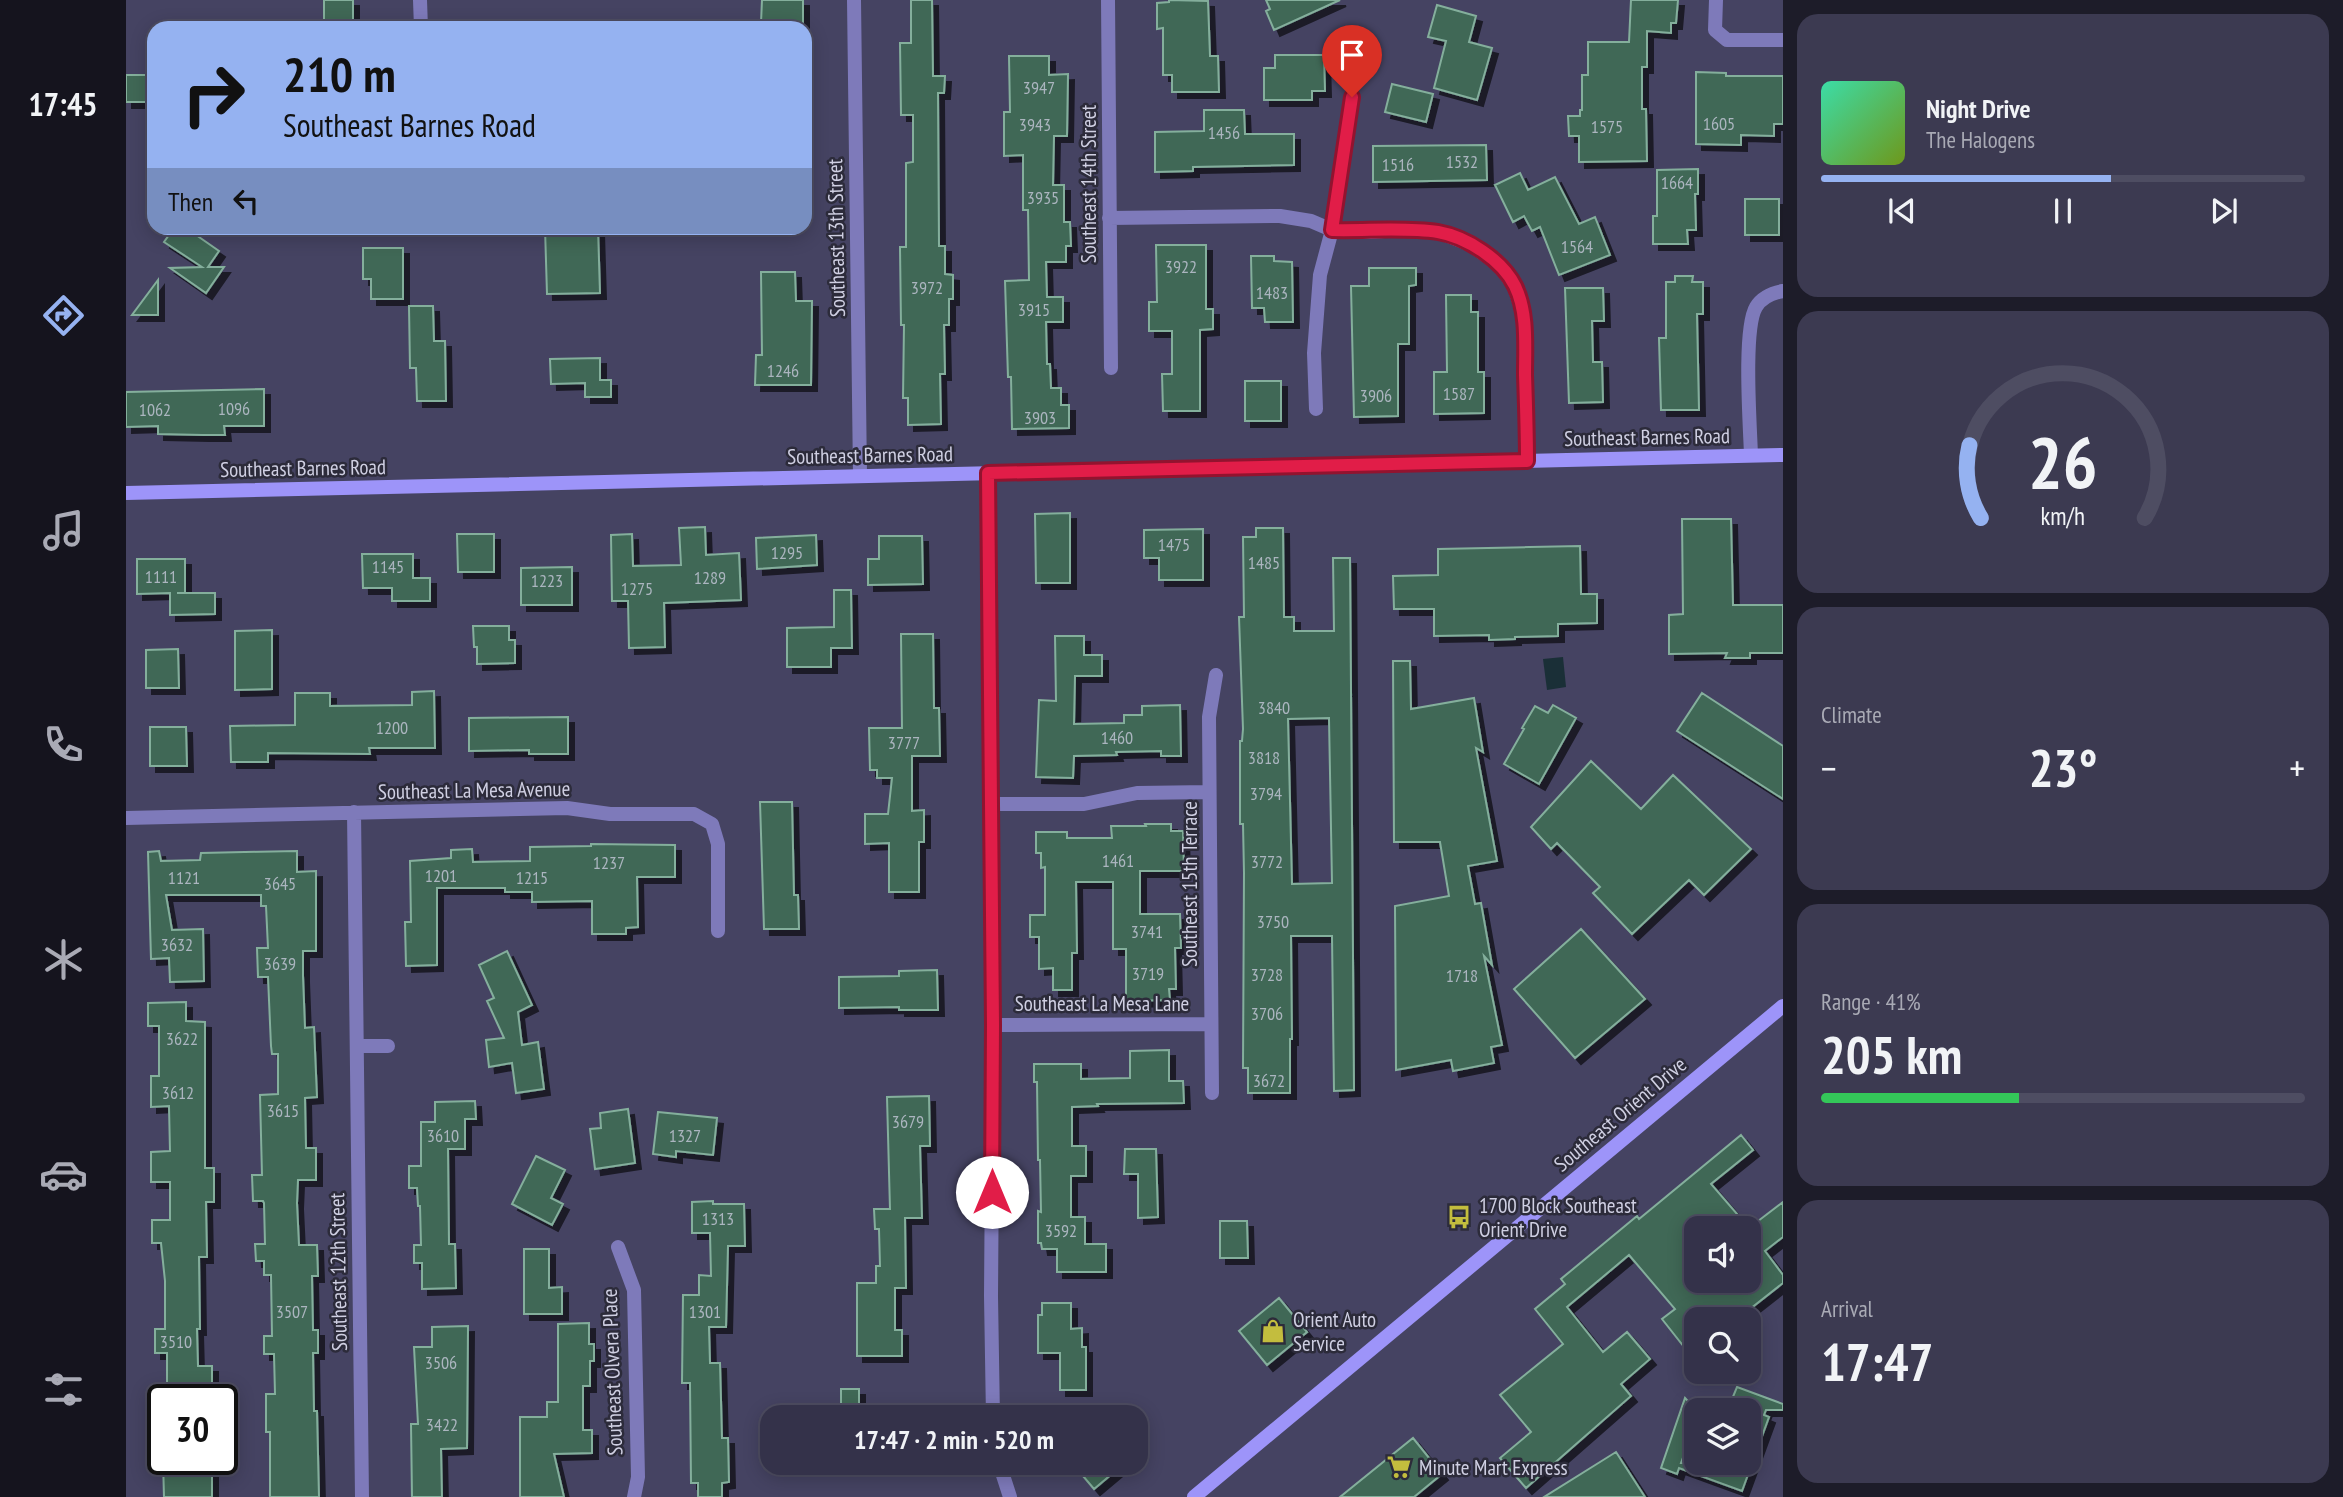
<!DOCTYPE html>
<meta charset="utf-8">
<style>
body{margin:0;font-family:"PT Sans Narrow",sans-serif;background:#3c3a51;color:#f1f3f6;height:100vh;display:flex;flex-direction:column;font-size:26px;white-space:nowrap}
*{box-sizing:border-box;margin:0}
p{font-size:23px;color:#a9aab5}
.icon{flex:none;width:38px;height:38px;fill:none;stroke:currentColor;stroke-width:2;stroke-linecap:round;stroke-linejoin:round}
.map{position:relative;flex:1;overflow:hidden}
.sheet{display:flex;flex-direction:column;gap:14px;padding:14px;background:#1d1c29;width:560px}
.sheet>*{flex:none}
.banner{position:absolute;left:21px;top:21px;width:665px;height:214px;border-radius:21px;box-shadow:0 4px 18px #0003,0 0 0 2px #4e4d62;background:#95b2f1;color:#111;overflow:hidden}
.buttons{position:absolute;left:1558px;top:1216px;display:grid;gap:14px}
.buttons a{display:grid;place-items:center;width:77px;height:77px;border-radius:14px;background:#34324a;box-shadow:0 4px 18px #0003,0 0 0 2px #4e4d62;font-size:35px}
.speed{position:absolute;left:21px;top:1384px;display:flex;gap:14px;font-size:35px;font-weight:700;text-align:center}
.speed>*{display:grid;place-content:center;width:91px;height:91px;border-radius:50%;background:#34324a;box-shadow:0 4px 18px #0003,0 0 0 2px #4e4d62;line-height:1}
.speed .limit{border:4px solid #111;border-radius:10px;background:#fff;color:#111}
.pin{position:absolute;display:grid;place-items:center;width:60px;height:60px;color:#fff;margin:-72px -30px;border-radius:50% 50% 50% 0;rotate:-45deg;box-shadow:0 0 7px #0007}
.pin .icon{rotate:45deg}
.me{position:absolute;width:77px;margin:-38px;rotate:0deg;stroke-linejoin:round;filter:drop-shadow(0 0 5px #0008)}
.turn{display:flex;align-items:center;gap:24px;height:147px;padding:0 21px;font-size:32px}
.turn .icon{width:91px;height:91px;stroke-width:2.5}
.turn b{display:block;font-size:49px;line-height:60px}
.then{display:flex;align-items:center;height:66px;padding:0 21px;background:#0003;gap:14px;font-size:26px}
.big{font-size:52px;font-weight:600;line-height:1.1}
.sheet .card{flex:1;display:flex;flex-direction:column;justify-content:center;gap:10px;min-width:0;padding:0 24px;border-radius:21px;background:#3c3a51}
.sheet .dial{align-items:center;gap:0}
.dial svg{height:182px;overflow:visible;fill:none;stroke:#4e4d62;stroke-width:7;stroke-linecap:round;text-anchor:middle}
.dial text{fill:#f1f3f6;stroke:none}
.song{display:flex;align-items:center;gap:21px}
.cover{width:84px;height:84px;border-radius:10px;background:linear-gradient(135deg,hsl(160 70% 55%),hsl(80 70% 35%))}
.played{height:7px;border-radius:4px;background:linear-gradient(90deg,#95b2f1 60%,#4e4d62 60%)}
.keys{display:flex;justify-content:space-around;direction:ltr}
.heat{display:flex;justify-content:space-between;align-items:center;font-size:38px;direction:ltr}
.charge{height:10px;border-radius:5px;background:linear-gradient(90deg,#34c759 41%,#4e4d62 0)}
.trip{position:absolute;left:634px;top:1405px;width:388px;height:70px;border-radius:21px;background:#34324a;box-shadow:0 4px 18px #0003,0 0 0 2px #4e4d62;font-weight:600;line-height:70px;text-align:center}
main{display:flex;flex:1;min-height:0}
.tabs{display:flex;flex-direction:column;width:126px;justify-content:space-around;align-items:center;background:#15141e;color:#a9aab5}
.tabs .icon{width:49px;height:49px}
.tabs .current{color:#95b2f1}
.tabs b{font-size:32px;color:#f1f3f6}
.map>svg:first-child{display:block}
</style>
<main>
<nav class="tabs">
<b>17:45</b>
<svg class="icon current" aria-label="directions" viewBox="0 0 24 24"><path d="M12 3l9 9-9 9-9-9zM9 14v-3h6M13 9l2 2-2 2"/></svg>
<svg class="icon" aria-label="music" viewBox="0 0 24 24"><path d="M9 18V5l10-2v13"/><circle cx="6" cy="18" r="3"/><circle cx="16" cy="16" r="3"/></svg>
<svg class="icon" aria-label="phone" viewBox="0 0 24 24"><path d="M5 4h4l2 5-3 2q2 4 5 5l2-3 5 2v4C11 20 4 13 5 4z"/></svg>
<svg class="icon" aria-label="climate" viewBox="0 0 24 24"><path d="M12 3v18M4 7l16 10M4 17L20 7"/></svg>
<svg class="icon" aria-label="car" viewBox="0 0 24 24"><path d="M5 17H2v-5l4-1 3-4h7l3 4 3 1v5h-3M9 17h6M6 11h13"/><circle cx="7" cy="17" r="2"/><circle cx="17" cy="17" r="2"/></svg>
<svg class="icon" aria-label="filters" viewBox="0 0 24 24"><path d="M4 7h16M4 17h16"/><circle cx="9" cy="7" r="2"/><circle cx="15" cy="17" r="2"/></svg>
</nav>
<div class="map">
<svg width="1657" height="1497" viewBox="0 0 1657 1497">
<defs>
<filter id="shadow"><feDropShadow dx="6" dy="6" stdDeviation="0" flood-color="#0009"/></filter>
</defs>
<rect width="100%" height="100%" fill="#454362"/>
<path fill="#1a2f37" d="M1437,657l3,30 -19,3 -4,-31z"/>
<path fill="#3f6757" stroke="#84af9c" stroke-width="2" fill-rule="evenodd" filter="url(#shadow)" d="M198,0h29v28h-29z
M636,0h41v24l-42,-1z
M785,0h21l1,76h12l-1,17h-6l1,153h6v28l8,1v24h-4v26h-5l1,49h-5l1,50 -33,1v-27h-5l1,-73h-3l-1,-78h6v-84l7,-1v-47h-12l-1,-72h11z
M1043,0l39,1 2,55h8l1,36h-47v-17h-9v-47l-6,1v-26l12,-1z
M1140,0h74l-66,30 -8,-19 4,-2z
M1505,0h47l-2,23h-5v10l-24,-2v36h-5v42h4l1,52 -68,1v-26h-10l-1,-20h12v-6h2v-35h6v-33h41z
M1311,5l39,11 -7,26 23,6 -15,52 -43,-12 12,-47 -18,-4z
M1149,55h49l1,36h-13v9h-48v-32h11z
M883,56h40v19l19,-1 -1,62h-13l-1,49h11v37h6l1,24h-5v16h-20l1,35h16v25h-17l1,42h3l1,24h10v17h8v23l-57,1 -1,-52h-3l-3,-96 24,-1 -1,-70h-5v-55l-19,1v-44h6z
M1570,72l30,1v3h57v48h-9v12l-33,-1v10l-45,-1z
M0,75h22v27h-22z
M1266,84l41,10 -7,28 -41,-10z
M1078,110h40l1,24h49v31l-101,2v4l-38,1v-40l49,-1z
M1360,145l1,35 -114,2v-36z
M1572,169v25h-3l1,36h-9l1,14h-35v-28h4v-46z
M1394,173l8,17 27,-13 24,47 16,-7 15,38 -51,20 -19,-48 -8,4 -8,-15 -11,6 -18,-37z
M1619,199h34v36h-34z
M48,228h12l33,23 -11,16h16l-18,26 -36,-25 32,-1 -38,-25z
M419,228h53l2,65 -53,1z
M1030,245h50v64h7v20l-13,1v81h-37l-1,-37h10v-43h-23v-29h8z
M237,248h40v51h-32v-20h-8z
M1125,256h23v5l18,1 1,60h-28l-1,-14h-12z
M1243,268h47v17l-7,1v58h-11v72l-44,1 -3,-131h18z
M635,272h34l1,29h16l-1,84h-56l1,-30h6z
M1549,276h18l-1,6h11v32h-6l2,96h-38l-2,-72h7v-56h9z
M32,280v35h-26z
M1439,288h38l1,33h-12l1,41h9l1,40 -34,1z
M1320,295h25v17h7v60h6v41l-50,1v-42h13z
M283,306h24l1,35h11l1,60h-29l-1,-33h-6z
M474,358v22h11v17h-26v-14l-34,1 -1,-25z
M1119,381h36v40h-36z
M138,389v37h-40l1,9h-22l-45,-1v-8l-32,1v-35z
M944,513v70h-34l-1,-69z
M1556,519h49l2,86h50v48h-33v5h-25l2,-5 -58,1v-39l14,-1z
M579,527l1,28 33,-2 2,47 -77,3 1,44 -36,1 -1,-47h-16l-1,-66 21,-1 1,32 48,-1 -2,-37z
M1130,528h27l1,89h10v14h40l-1,-73h17l4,532 -20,1 -2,-155h-41l1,103h-2v54h-42v-25h-5l1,-195 -1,-49h-3v-83h2l1,-12 -4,-112h5l-1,-80h13zM1203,718l3,165 -40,1 -4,-165z
M1077,529v51h-44v-22h-15v-28z
M331,534h37v38h-36z
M690,535l1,30 -60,4 -1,-31z
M753,536h43l1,48 -55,1v-26h11z
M1454,546l1,48h16v29l-39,1v12l-43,1v2l-26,1v-5l-55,1v-27h-40l-1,-33 45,-1v-26z
M236,554h51v24h17v23h-38v-13h-29z
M11,559h48v34h-8h38v21l-45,1v-22l-33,1z
M446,567v38h-51v-37z
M708,590h17l1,58h-21v19h-44v-39l47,-1z
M347,626h36v14h6v23l-38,1v-17h-3z
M146,630v59l-37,1v-59z
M775,634h32l1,74h5l1,48h-28v55l12,-1v32h-5v50h-30v-49l-24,1v-30h23l4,-36h-15v-8h-7l-1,-42h33z
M929,636h29v19h18v21h-27l-1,48 50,-1v-8h18v-9l38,-1 1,51h-20v-5l-45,1 1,3 -43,1 -1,22 -37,-1 3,-77 17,1z
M52,649l1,39h-33v-38z
M1267,661h17l1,48 63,-11 9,54 -7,-4 21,113 -29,5 7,38 6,-1 11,62 -8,-9 18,89 -11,2 3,16 -41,8 -2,-11 -55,10 -1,-164 54,-10 -9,-54h-46z
M308,691l1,57h-66l1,6 -102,-1v9h-37l-1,-36 65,-1v-32h35v13l82,-1v-13z
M1576,693l81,53v53l-106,-68z
M1427,705l23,13 -37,66 -35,-20 20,-35 -2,-1 13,-22 13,7z
M442,717v37h-39v-4l-60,1v-33z
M24,727h36l1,39h-37z
M1465,761l50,48 32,-34 78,74 -47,46 -15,-15 -57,54 -39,-41 7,-6 -43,-44 -6,6 -20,-22z
M634,802h32l2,93h4l1,34h-35z
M1019,824h26v7h12l1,40h-44v43h40l1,34h-6l1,41h-7l1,11 -44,1v-52h-13v-67h-37l1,71h-5v37h-19v-22l-14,1v-32h-9v-22h15v-48l-4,1v-15h-5v-21h31v6h45l-1,-12h35z
M465,844l84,1v32h-38l1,50 -12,1v6h-34v-33l-60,1v-10h-27v-4h-68v77l-31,1 -1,-44h6l-1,-61 41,-3v-8l21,-1 1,13 57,-1v-14l61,-1z
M33,851l2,10 39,-1 1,-7 96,-2v21l19,-1v80h-13v25l2,52 9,-1 3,70 -12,1 1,50h10v32h-18l-1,23 2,42h18l1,31h-6l1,54h5v23h-5l1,58h3l2,86h-49v-65h-4v-38h9l-1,-40h-10v-18h8l-1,-61h-7v-14h-8l-1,-17h10l-1,-41 -1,-2h-10l-1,-26h10l-2,-80 18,-1v-40h-6l-1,-8 -3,-69h-10l-1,-29h11l-2,-42h-5v-11h-95l6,35 31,-1 1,52 -34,1 -1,-24 -18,1 -3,-107z
M1455,929l64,70 -70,59 -61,-69z
M381,951l25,54 -14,7 4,33 16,-3 6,47 -28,4 -4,-30 -23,4 -3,-27 18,-2 -17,-37 7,-3 -15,-33z
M811,970l1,40h-39v-3l-60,1v-31l60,-1v-5z
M60,1002v19l19,1v146h9v34h-8l1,55h-8l1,72h-3l1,37h14v19h-7v15h-38v-47h-12v-24h10v-48l-4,-38h-9v-23h18v-38h-19v-30l19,-1 -1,-45 -18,1v-31h8v-50h-11v-23z
M1043,1050v31h14l1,22 -87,1 1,2 -26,1v39h14v30h-15v41h14v27h21v28h-49v-23h-15l-1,-6h-3v-32l3,1 -1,-52h-2l-1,-78h-3v-18h47v15l49,-1v-27z
M803,1096l1,50h-10l2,72h-17l1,70h-11v42h7v26h-45v-73h19v-17h4l-1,-37h-4l-1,-20h16l-3,-112z
M349,1101l1,18h-11v30h-17l1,95h6l1,44 -34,1v-26h-8v-18h7l-1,-39h-2l-1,-18h-8v-22h12v-44h14v-20z
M502,1109l7,54 -40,6 -5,-40 11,-1 -1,-15z
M532,1112l59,6 -4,37 -37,-4v6l-23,-3z
M1615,1135l12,15 -42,34 38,44 34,-26v35l-18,14 18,24v8l-47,37h-40v42l-34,-43 13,-10 -46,-54 -62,52 36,45 24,-20 23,27 -29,25 10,12 -105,92 -26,-30 31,-26 -31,-37 63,-51 -28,-35 30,-25 -4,-5 76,-63 2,3zM1570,1228h52v53h-52z
M999,1149h31l2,68 -20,1v-44h-14z
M410,1156l29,14 -14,28 12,6 -11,21 -40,-21z
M587,1201v3h31l1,42h-17l-2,81h-17l1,36h10l2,75h6l1,44 -7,1v14h-24v-14h-7l-1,-100h-8l1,-88h16v-20l12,1 -1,-43h-18v-31z
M1094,1221h27l1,37h-28z
M398,1249h25v39l13,-1v27h-38z
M1153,1298l28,34 -40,33 -28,-34z
M916,1303h29v26l11,-1v19h4v43h-26v-37h-22v-38h4z
M463,1323v21h5v17h-4v25h-7v44h9v23l-38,1 10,43h-44v-80h27v-15h11v-78z
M342,1326l-1,122 -26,1 1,48h-30l-1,-73h7l-4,-77h18v-20z
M1611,1387l46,17v6h-17l-2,5 5,2 -27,74 -63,-23 -2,6 -16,-6 24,-70 11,12v12l-15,41h67v-53l-18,-6z
M715,1389h18v25h-18z
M1287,1438l29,36 -28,23h-74z
M1490,1452l29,45h-101z
M37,1460h49v37h-48z
M946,1463h53l-31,26z"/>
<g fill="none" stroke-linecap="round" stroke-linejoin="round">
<path stroke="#7e7aba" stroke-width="14" d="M294,0l1,28
M728,0l6,476
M982,0l3,368
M1590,0l-1,30 12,10h56
M983,218l171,-2 31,5 21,9 39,2 39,-3 31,4 30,12 28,20 15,21 10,31 3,144
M1190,409l-2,-56 6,-78 12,-45 20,-133
M1625,455c-1,-30 -8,-126 5,-148 6,-10 16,-14 27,-16
M861,473l6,552 -2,271 2,122
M865,804h93l53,-11 72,-1
M228,812l8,685
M0,818l441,-10 43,6h84l18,10 6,20v87
M867,1025l217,-1
M231,1046h31
M1086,1093l-3,-376 7,-42
M492,1247l16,43 4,187 -4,20
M873,1463l11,34"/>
<path stroke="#9d94f9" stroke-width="14" d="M0,493l1657,-38
M1068,1497l589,-491"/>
</g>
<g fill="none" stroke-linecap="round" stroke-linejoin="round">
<g stroke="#92132f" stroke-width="18">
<path id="route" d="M866,1192l1,-167 -5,-552 539,-12c0,-29 -1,-57 -2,-86 0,-29 3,-62 -10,-89 -13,-26 -48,-49 -77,-54 -33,-5 -72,-1 -106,-2l20,-133"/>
</g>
<use href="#route" stroke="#e11d48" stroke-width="12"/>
</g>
<defs>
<g id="bus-bare" transform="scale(1.89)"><path d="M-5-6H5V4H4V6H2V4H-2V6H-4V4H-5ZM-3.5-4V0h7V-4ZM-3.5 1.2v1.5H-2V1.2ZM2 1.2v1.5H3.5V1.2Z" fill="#c3bd3e" stroke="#2c2b3a" stroke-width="2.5" paint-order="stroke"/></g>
<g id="shop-bare" transform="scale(1.89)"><path d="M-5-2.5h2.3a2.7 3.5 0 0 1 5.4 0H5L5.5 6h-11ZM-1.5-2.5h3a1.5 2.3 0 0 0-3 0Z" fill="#c3bd3e" stroke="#2c2b3a" stroke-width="2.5" paint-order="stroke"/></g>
<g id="supermarket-bare" transform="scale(1.89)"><path d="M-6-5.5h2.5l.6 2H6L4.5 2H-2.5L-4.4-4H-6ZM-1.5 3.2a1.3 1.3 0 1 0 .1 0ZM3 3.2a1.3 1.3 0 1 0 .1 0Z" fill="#c3bd3e" stroke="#2c2b3a" stroke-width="2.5" paint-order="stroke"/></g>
</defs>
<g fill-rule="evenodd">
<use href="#bus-bare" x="1333" y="1217"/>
<use href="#shop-bare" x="1147" y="1331"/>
<use href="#supermarket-bare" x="1273" y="1467"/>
</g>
<g text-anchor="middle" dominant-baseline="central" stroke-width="5" stroke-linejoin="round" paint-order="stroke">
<g font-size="18" fill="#abb5bf">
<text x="913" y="87">3947</text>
<text x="1593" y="123">1605</text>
<text x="909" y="124">3943</text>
<text x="1481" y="126">1575</text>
<text x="1098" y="132">1456</text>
<text x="1336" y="161">1532</text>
<text x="1272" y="164">1516</text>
<text x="1551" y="182">1664</text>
<text x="917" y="197">3935</text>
<text x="1451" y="246">1564</text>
<text x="1055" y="266">3922</text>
<text x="801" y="287">3972</text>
<text x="1146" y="292">1483</text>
<text x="908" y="309">3915</text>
<text x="657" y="370">1246</text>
<text x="1333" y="393">1587</text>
<text x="1250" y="395">3906</text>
<text x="108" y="408">1096</text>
<text x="29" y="409">1062</text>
<text x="914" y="417">3903</text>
<text x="1048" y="544">1475</text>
<text x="661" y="552">1295</text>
<text x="1138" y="562">1485</text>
<text x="262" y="566">1145</text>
<text x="35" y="576">1111</text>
<text x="584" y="577">1289</text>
<text x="421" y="580">1223</text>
<text x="511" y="588">1275</text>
<text x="1148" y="707">3840</text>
<text x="266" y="727">1200</text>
<text x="991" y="737">1460</text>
<text x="778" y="742">3777</text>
<text x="1138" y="757">3818</text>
<text x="1140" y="793">3794</text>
<text x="992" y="860">1461</text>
<text x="1141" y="861">3772</text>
<text x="483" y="862">1237</text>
<text x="315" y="875">1201</text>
<text x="58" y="877">1121</text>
<text x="406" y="877">1215</text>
<text x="154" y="883">3645</text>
<text x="1147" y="921">3750</text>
<text x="1021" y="931">3741</text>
<text x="51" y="944">3632</text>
<text x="154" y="963">3639</text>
<text x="1022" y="973">3719</text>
<text x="1141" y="974">3728</text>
<text x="1336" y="975">1718</text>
<text x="1141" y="1013">3706</text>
<text x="56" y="1038">3622</text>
<text x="1143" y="1080">3672</text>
<text x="52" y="1092">3612</text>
<text x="157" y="1110">3615</text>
<text x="782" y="1121">3679</text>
<text x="317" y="1135">3610</text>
<text x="559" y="1135">1327</text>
<text x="592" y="1218">1313</text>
<text x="935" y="1230">3592</text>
<text x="166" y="1311">3507</text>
<text x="579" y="1311">1301</text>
<text x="50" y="1341">3510</text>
<text x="315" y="1362">3506</text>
<text x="316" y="1424">3422</text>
</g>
<g font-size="21" fill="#cfcfe2" stroke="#2c2b3a">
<text transform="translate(962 184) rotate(-90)">Southeast 14th Street</text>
<text transform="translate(710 238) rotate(-91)">Southeast 13th Street</text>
<text transform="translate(1521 437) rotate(-1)">Southeast Barnes Road</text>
<text transform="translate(744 455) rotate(-1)">Southeast Barnes Road</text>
<text transform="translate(177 468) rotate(-1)">Southeast Barnes Road</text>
<text transform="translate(348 790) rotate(-1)">Southeast La Mesa Avenue</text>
<text transform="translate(1063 884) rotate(-90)">Southeast 15th Terrace</text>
<text x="976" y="1003">Southeast La Mesa Lane</text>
<text transform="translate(1494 1114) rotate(-40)">Southeast Orient Drive</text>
<text transform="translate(212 1272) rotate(-91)">Southeast 12th Street</text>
<text transform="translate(486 1372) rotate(-92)">Southeast Olvera Place</text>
</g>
<g font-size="21" fill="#cfcfe2" stroke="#2c2b3a" text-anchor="start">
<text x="1353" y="1205">1700 Block Southeast<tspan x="1353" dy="24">Orient Drive</tspan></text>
<text x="1167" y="1319">Orient Auto<tspan x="1167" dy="24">Service</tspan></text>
<text x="1293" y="1467">Minute Mart Express</text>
</g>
</g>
</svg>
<div class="buttons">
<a><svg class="icon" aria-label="sound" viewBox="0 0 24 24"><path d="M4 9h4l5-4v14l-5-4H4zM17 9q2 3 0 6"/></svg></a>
<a><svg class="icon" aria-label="search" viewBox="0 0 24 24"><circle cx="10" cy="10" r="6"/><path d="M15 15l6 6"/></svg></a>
<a><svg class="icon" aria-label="layers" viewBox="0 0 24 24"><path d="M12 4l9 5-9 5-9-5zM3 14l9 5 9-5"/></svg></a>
</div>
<div class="speed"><div class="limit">30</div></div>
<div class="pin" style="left:1226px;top:97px;background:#d93025"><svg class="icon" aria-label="arrive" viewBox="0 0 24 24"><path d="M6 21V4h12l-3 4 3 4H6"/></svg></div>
<svg class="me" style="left:866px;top:1192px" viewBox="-20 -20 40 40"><circle r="19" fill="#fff"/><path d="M0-13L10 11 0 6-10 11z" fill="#e11d48"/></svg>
<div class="trip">17:47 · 2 min · 520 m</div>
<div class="banner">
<div class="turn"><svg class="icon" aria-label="right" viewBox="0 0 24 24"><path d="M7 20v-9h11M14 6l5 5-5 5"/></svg><div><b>210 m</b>Southeast Barnes Road</div></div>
<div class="then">Then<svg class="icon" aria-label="left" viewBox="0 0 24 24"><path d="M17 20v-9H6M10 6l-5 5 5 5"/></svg></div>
</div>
</div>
<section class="sheet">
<div class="card">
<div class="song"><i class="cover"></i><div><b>Night Drive</b><p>The Halogens</p></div></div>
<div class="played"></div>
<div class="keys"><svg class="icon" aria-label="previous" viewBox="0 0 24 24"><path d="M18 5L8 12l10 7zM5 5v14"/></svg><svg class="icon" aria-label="pause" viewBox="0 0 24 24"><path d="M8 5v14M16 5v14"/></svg><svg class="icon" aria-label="next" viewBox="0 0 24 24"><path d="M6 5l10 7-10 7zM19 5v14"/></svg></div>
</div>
<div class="card dial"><svg viewBox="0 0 100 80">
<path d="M14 69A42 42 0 1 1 86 69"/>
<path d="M14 69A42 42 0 0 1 9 37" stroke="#95b2f1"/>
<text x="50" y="56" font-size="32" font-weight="700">26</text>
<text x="50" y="72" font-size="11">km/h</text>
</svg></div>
<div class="card"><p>Climate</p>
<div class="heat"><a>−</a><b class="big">23°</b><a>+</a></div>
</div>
<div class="card"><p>Range · 41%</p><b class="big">205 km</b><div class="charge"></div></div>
<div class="card"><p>Arrival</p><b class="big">17:47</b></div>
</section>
</main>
